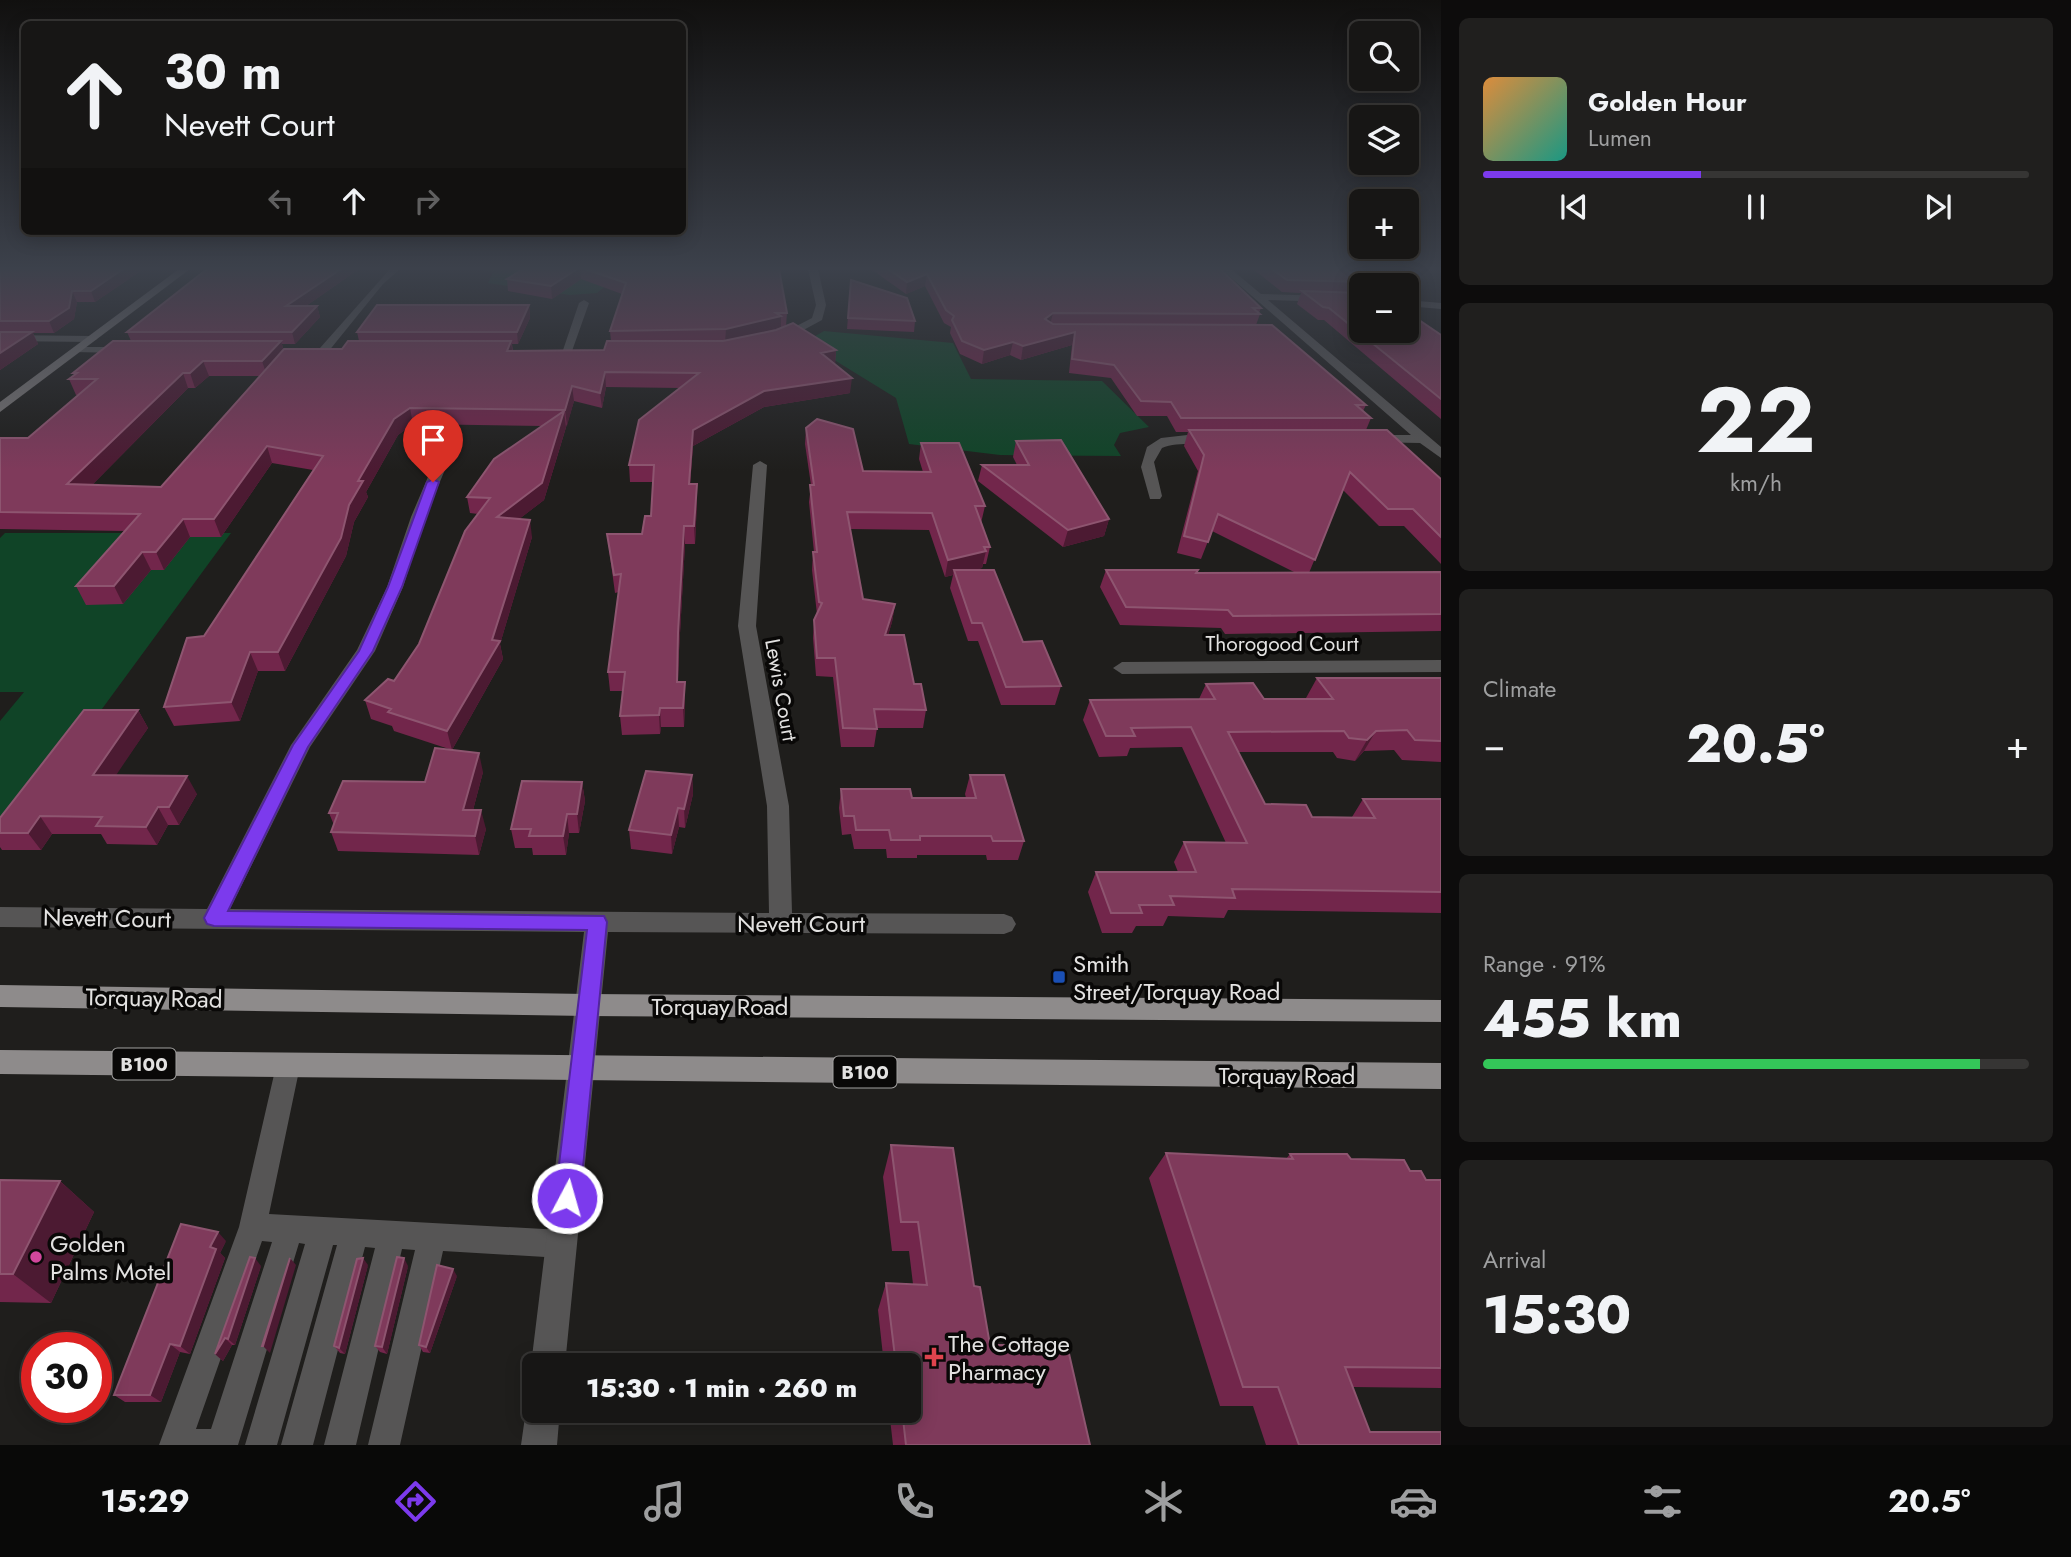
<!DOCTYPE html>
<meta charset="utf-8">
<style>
body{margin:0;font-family:Jost,sans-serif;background:#201f1e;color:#f1f3f6;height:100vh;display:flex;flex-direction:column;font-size:26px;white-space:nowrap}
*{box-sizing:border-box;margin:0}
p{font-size:23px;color:#9e9fa0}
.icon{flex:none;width:38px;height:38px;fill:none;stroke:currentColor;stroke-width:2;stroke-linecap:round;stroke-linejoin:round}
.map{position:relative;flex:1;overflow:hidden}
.drawer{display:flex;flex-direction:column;gap:18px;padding:18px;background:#0d0c0c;width:630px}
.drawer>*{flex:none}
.guide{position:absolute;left:21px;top:21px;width:665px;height:214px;border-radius:10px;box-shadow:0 4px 18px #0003,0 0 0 2px #363534;background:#171615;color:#f1f3f6;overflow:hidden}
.controls{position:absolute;left:1349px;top:21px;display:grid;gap:14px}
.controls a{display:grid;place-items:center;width:70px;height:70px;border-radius:10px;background:#171615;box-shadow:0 4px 18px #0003,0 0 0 2px #363534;font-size:35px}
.speed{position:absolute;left:21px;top:1332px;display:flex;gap:14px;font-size:35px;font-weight:700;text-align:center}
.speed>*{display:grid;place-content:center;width:91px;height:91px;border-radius:50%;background:#171615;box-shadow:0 4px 18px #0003,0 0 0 2px #363534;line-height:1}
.speed .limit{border:10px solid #d22;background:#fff;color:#111}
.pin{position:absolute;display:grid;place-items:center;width:60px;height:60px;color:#fff;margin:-72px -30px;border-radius:50% 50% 50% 0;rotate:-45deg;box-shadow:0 0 7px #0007}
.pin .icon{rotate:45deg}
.me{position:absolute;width:77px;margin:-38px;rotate:6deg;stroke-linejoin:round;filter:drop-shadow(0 0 5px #0008)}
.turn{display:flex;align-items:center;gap:24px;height:147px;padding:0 28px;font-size:32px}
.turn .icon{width:91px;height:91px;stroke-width:2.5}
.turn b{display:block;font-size:49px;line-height:60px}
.lanes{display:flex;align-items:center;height:66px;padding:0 28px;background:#0003;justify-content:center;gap:35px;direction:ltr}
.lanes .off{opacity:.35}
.big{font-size:52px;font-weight:800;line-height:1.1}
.drawer .card{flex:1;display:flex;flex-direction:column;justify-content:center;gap:10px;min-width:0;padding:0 24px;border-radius:10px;background:#201f1e}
.drawer .dial{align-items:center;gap:0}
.dial b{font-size:91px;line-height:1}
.song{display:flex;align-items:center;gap:21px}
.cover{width:84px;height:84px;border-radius:10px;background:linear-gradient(135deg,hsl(30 70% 55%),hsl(170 70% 35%))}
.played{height:7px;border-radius:4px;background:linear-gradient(90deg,#7c3aed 40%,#363534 40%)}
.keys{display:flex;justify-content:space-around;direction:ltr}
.heat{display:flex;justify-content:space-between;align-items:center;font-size:38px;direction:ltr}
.charge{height:10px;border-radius:5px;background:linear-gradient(90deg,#34c759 91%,#363534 0)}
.trip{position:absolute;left:522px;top:1353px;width:399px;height:70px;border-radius:10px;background:#171615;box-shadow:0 4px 18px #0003,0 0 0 2px #363534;font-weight:800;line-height:70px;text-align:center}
.dock{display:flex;height:112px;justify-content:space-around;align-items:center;background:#090908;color:#9e9fa0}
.dock .icon{width:49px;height:49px}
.dock .selected{color:#7c3aed}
.dock b{font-size:32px;color:#f1f3f6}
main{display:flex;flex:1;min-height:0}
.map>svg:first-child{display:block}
</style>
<main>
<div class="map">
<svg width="1441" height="1445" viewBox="0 0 1441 1445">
<rect width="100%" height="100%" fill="#1f1e1c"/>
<path fill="#104427" d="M472,269h120l29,4 -24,20 -27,2 -82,-12 5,-11z
M824,331l129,12 18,36 131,2 47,46 -29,6 -6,12 7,11 -121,-1 -91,-11 -13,-46 -91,-56z
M5,533h226l-231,315v-127l24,-29h-24v-154z"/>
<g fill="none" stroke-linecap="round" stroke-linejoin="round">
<path fill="#565555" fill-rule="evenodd" d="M288,1055l9,3 3,8 -31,148 293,16 10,4 4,10 -4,10 -10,4 -119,-7 -43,194h-32l47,-195 -13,-1 -46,196h-32l51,-197 -10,-1 -52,198h-32l56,-200h-4l-56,200h-32l60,-201 -6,-1 -61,202h-79l80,-218 37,-161 3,-8zM262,1241l10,1 -61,187h-15z"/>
<path fill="#565555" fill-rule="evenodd" d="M390,269h10l-17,15 -55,68h-8v-4z
M808,269h10l8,36 -4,15 -37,20h-8v-4l35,-18 4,-13z
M1221,269h10l30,25 101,3v6l-94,-3 173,147v11l-21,-15 -53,-1 -2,-3 7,-4h39z
M584,300l5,3 -17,48 -10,2 17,-50z
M1407,300l34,3v6l-34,-3z
M0,335l92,1 5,3 -5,3 -92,-1z
M77,347h48l6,3 -6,3 -52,-1v-4z
M1196,434h16l6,4c-12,10 -39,2 -56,10l-8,14 8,34 -2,3h-10l-9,-32 6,-20 14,-9z
M760,461l7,4 -11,161 33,180 3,107 212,1 8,3 4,7 -4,7 -8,3 -396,-2 -43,433h-31v6l-3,-6 53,-433 -584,-5v-20l207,2 84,-164 66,-95 30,-63 24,-70 22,-52 7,-4 7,4 -22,52 -22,70 -28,64 -65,96 -80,162 539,4 -2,-107 -29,-180 15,-161z
M1441,660v12l-319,2 -9,-6 9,-6z
M534,1397v13h26l-3,35h-36l5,-35z"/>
<path fill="#767373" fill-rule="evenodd" d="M179,269h11l-190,143v-10z"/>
<path fill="#8e8b8b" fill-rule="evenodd" d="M0,985l587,9 854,6v22l-854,-6 -587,-9z
M0,1050l1441,13v26l-1441,-15z"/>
</g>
<path fill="#72264b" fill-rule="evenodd" d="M0,269h164l-22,1 -47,32h-18l-3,17 -20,14h-21l5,11 -38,26z
M207,269h152l-53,37h11l3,11 -25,27h-13l1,5h59l17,-8 -2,-9 172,-27 1,13 -12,26h-6l1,7 91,-1 7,-9 -1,-10 12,-37 -41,-15 -29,20 -44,-8 -1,-12 16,-10h256l8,44 -1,13 50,24 -1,14 15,29 -86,14 -71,39 -3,38 7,17 -2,43h-10l-6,107 -1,31 7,18 -1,27h-23l-1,7 -38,1 -2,-19 3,-25h-13l-2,-19 11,-80 -4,1 -8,-59h35l9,-18 2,-34h-23l-1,-17 51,-77 -74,-1 -4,21 -28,-7 -30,99 -25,19 13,18 -32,107 3,15 -51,91 -58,-19 -2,-5 -21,-7 -6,-19 29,-19 25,-37 59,-130 -8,-1 -3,-16 76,-71 -130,-2 -15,11 -32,57 2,5 -14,25 -8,34 -61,115h-27l-18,50 -66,5 -10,-19 40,-71 109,-166 -41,-7 -51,74h-31l-26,33h-13l-28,34 -37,1 -10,-19 49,-55 -125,-2v-91h28l51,-43h-3l-7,-16 5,-4 -1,-2 58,-32 -4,-9zM209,376h51l-99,111 -69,-2 96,-97h7z
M871,269h353l-1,3 38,36 -2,5 1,1 -4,11 110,80 -3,6 8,7 -5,12 75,49v85l-37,-38h-25l-36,-36 -34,83 132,-1v59l-216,3 -4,-6 -101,-3 -20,-38 6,-17 90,3h100l-84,-42 -11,28 -24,-6 21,-82 -14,-25 4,-14h-12l-9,-16h-30l-26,-38 -42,-5 3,-28 -51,15 -11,-5 -28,9 -22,-10 -10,-21 1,-6 -7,-4 -19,-37 -19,8z
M1253,269h91l20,13 -1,3h-1l-2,8 81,42v84l-117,-99h-6l-21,-16 4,-11 -19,-1z
M851,280l64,41 -1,11 -67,-3z
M806,428l57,43 60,1 -4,-13 2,-16 64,63 -4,17 9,24 -4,17h-3l-1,4 -9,2 50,72 38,44 -6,19h-54l-23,-64h-10l-18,-53 3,-13 -8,2 -16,-47 -79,-1 13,70 32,5 -3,18 -4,13 38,75 -3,18h-46l-3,19h-33l-8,-70 -17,-1 -3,-38 1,-18 3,-6 -5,-44 1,-18h1l-5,-50 2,-17 -6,-41z
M1016,441l93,78 -5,17 -41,11 -85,-66 4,-16h35l-4,-8z
M1317,678h124v84l-39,-2 -8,-10 -30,1 -9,10 -18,-3 -4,-6h-95l27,52 47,13h40l11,-18h78v114l-213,-3 -4,8 -56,-2 -5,10h-27l-4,7h-30l-14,-41 8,-20h82l-4,-10 10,-20 42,1 -44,-96 -52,1 -3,8 -28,1 -16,-37 7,-20 109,-1 7,-15 58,15h43l-1,-1z
M138,710l10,18 -33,47 82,19 -18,31h-11l-11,20 -50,-1 -6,-10h-49l-11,16h-39l-2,-3v-29z
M483,772l-10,38 13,19 -7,26 -141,-4 -7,-19 3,-7 -5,-12 96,-31z
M692,775l1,19 -8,34 -6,-1 -7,27 -41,-5 -2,-19z
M970,775l54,66 -6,19h-31l-1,-5h-69v3h-30l-1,-9h-32l-3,-15 -9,1 -3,-27 2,-19 71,9h54l-1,-4z
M582,782l3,19 -6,32h-10l-3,22h-33l-1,-7h-17l-4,-19z
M891,1145l83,141 16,59 100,100h-197l-4,-35h19v-45h-24l-6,-55 8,-27 27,1 -4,-33h-17l-9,-74z
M1166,1153l120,6 4,-5 61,5 59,12 16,9h15v208l-89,-1 18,45 71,13h-175l-13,-39h-33l-71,-228z
M0,1180l60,1 34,31 -43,91 -51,-1z
M226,1241l-6,12 5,5 -35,96 -10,-2 -19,50h-36l-11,-7z
M368,1265l-23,89 -5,-1 -6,-7z
M261,1266l-26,79h-3l-9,16 -8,-7z
M408,1266l-21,88 -7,-2 -5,-6z
M457,1276l-27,77 -7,-1 -4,-7z"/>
<path fill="#4c1a32" d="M123,269h19v1l-47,32 -4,-11z
M341,269h18l-69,48 -4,-11z
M577,269h3l1,10 -29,20 -1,-13z
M927,274l-2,12 -19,8 1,-12z
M72,291l5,11 -3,17 -20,14 -5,-12z
M529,305l1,13 -12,26 -1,-12z
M317,306l3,11 -25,27 -3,-12z
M1053,313l-3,12 -5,-6z
M781,316v13l-56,14 1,-14z
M32,332l6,12 -38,26v-17z
M1075,332l-3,13 -51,15 2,-14z
M281,341l4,15 -18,20 -5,-15z
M511,341l2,15 -6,-5z
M1013,342l-3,13 -28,9 2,-14z
M836,350l-1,15 -14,-12z
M203,361l6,15 -14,12 -5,-15z
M605,372l1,15 -4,21 -2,-15z
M183,373l5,15 -112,113 -9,-17z
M852,378l-2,15 -86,14 -71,39 -4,55v-17l4,-54 71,-39z
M572,386l2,15 -7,25 -2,-16z
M410,408l3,16 -15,11 -32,57 2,5 -14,25 -8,34 -61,115 -7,-19 71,-147 9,-24 36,-62z
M564,411l2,16 -22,73 -44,34 -3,-17z
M267,446l5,17 -51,74 -7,-18z
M697,484v17l-2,43 -1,-18z
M183,519l7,18 -26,33 -8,-18z
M1109,519l-5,17 -41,11 5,-17z
M530,520l2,17 -32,107 3,15 -51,91 -5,-19 45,-91z
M684,526l1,18 -6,107 -2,49v-18l1,-49z
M986,551l-4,17 -27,7 -1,-5 -1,5 -8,2 3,-17z
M142,552l9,18 -28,34 -9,-18z
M895,604l-3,18 -9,31 2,-18z
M250,652l8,19 -18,50 -9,-19z
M685,682v18l-1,27 -1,-19z
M660,708l1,19 -1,7 -1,-19z
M138,710l10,18 -44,65 -11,-18z
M1376,731l-12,20 -9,10 12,-21z
M479,753l4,19 -15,57 -5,-19z
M692,775l1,19 -8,34 -1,-19z
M187,776l10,18 -18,31 -10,-18z
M582,782l3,19 -6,32 -2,-19z
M158,807l10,18 -11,20 -11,-18z
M678,808l1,19 -7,27 -1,-19z
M481,810l5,19 -7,26 -4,-19z
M567,814l2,19 -3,22 -3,-19z
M40,816l12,18 -11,16 -13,-17z
M60,1181l34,31 -43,91 -38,-29z
M218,1232l8,9 -6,12 5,5 -35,96 -10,-8 30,-99z
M255,1258l6,8 -26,79 -7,-6z
M290,1258l6,7 -26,88 -7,-7z
M363,1258l5,7 -23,89 -6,-6z
M404,1258l4,8 -21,88 -5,-7z
M453,1269l4,7 -27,77 -4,-6z
M225,1338l7,7 -9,16 -8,-7z
M170,1344l10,8 -19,50 -11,-7z"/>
<path fill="#7f3a5b" stroke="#8e5570" stroke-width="2" d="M0,269h123l-32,22h-19l-3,17 -20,13h-49z
M207,269h134l-55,37h31l-25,26h-165z
M523,269h54l-26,17 -44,-7z
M585,269h194l8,44h-11l5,3 -55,13 -116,2 16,-48z
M888,269h333h-1l41,39h-8l7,6 -207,-1 -8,6 8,5 219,1 94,80h-10l15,13h-190l-10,-16 -30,-1 -27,-36 -42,-6 3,-27 -52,14 -10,-4 -29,8 -22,-9 -10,-21 2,-4 -8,-6 -19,-36 -20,8z
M1272,269h72l20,13 -77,-2z
M851,280l56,18 8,23 -67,-3z
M1302,291l60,2v38h45v-19l34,23v64l-112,-91 -6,-1z
M377,305h152l-12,27h-160z
M793,323l43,27 -15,3 31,25 -88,13 -71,39 -4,54h8l-3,42h-10l-6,107 -1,49h8l-2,26h-23l-1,7 -39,1 5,-44h-17l13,-98 -7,1 -7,-41h35l3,-18h6l3,-51h-25l10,-45 60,-47 -94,-1 -5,21 -28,-7 -7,24 -155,-2 -16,11 -36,62h5l-14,24 -8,33 -63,114h-28l-19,50 -67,5 23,-69 17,-2 119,-180 -56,-10 -53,73h-31l-27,33h-14l-28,34h-38l64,-72 -140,-2v-74h28l69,-59h-28l8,-6h-4l40,-32h168l-19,20h-59l-13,12h-7l-116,111 94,3 123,-138h58l6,-8h163l-4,10 97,-1 3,-9h116l53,-11z
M0,332h32l-32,21z
M564,411l-22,72 -45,34 33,3 -38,120 8,1 -53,90 -59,-19 3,-3 -26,-9 23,-21 6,2 25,-37 46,-113 25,-33 -23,-1 27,-38z
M817,419l36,10 10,42 68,1 -10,-29h38l26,63h-10l15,41h-6l2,4 -38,9 -16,-47 -85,-1 16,87 32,5 -10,31h19l10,49h7l5,26 -52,-1 3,20 -34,-1 -8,-70h-18l-3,-38 8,-17 -3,-1 -6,-50h4l-7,-67h4l-8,-57z
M1189,430h198l54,49v58l-28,-28h-25l-38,-37 -35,88 -97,-46 -10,28 -24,-6 20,-81z
M1061,440l48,79 -41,11 -86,-65h47l-13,-24z
M954,570h40l29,72 19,-1 19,45 -55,1 -24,-64h-10z
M1106,570h92l-2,3 245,-1v42l-208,2 -5,-6 -102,-3z
M1317,678h124v63l-26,-1 -8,-10 -31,1 -9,9 -18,-2 -5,-7 -116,1 37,72 41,1 6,12 63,1 -12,-19h78v93l-209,-3 3,9 -65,-2 4,9h-35l3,8h-31l-15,-41h100l-12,-30 63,1 -56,-116 -60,1 4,8h-29l-16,-36 125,-1 -9,-15 47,-1 11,16h69z
M84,710h54l-45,65 94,1 -18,31h-11l-12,20 -50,-1 6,-9 -62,-1 -12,17h-28v-15z
M435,748l44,5 -16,57h18l-6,26 -144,-4 7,-19h-9l14,-32 82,1z
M646,771l46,4 -8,34 -6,-1 -7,27 -42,-5z
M970,775h34l20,66h-31l-2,-5h-71v4h-29l-2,-10h-33l-2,-14h-10l-3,-27h69l2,9h64z
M522,781l60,1 -5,32h-10l-4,22h-34l2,-7h-20z
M891,1145l62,3 21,138 6,1 10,58h77l23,100h-184l-4,-35h6v-45h-12l-10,-82 41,2 -9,-63h-17z
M1166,1153l127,6 -3,-5h57l4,5 53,1 6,11h11l5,9h15v188l-96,-1 25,65h71v13h-142l-21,-58h-35z
M0,1180l60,1 -47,93h-13z
M181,1224l37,8 -8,15 6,2 -36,97 -10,-2 -20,51h-36z
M250,1257l5,1 -27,81 -3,-1 -10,16z
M397,1257l7,1 -22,89 -7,-1z
M290,1258l-27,88h-1z
M363,1258l-24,90 -5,-2 23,-87z
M437,1265l16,4 -27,78 -7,-2z"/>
<linearGradient id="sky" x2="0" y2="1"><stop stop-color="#11100f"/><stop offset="0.57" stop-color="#3c414b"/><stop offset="1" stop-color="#3c414b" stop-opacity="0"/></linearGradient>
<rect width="1441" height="471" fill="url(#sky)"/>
<path fill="#7c3aed" stroke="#51269a" stroke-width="2" d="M433,479l6,3 -37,105 -29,64 -65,96 -80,164 376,5 3,6 -27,276 -4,8 -9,4 -8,-4 -4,-8 32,-268 -373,-4 -7,-2 -3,-6 89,-173 66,-94 29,-64 39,-105z"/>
<rect fill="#1a4fb4" stroke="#090807" stroke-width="2.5" x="1052" y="970" width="14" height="14" rx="3.5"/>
<circle fill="#d1479c" stroke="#090807" stroke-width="2.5" cx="36" cy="1257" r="7"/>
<path fill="#e0444e" stroke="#090807" stroke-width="2.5" d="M930.5 1346.5h7v7h7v7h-7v7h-7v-7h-7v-7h7z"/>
<g text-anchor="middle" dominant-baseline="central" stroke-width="7" stroke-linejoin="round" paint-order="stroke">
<g fill="#090807" stroke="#a2a1a0" stroke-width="2">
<rect x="112.5" y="1048.5" width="63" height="31" rx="5"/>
<rect x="833.5" y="1056.5" width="63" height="31" rx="5"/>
</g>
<g font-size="19" font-weight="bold" fill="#e3e2e1">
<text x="144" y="1064">B100</text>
<text x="865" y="1072">B100</text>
</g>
<g font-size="21" fill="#e3e2e1" stroke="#090807">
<text x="1282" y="644">Thorogood Court</text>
<text transform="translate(781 690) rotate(80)">Lewis Court</text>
</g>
<g font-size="24" fill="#e3e2e1" stroke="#090807">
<text transform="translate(107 918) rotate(1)">Nevett Court</text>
<text x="801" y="923">Nevett Court</text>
<text transform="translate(154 998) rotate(1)">Torquay Road</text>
<text x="720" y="1006">Torquay Road</text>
<text x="1287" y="1075">Torquay Road</text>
</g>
<g font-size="24" fill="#e3e2e1" stroke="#090807" text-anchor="start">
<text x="1073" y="963">Smith<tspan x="1073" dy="28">Street/Torquay Road</tspan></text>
<text x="50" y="1243">Golden<tspan x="50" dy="28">Palms Motel</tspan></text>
<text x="948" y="1343">The Cottage<tspan x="948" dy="28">Pharmacy</tspan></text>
</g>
</g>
</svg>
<div class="controls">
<a><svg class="icon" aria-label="search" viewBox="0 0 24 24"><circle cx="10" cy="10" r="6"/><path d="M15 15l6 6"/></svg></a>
<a><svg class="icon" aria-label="layers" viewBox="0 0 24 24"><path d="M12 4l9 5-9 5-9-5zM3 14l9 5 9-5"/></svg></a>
<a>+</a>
<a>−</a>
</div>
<div class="speed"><div class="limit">30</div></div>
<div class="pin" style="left:433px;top:482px;background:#d93025"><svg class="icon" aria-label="arrive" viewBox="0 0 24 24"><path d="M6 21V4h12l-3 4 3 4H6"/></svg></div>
<svg class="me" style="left:567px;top:1198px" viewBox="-20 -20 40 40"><circle r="17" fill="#7c3aed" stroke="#fff" stroke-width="3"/><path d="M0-11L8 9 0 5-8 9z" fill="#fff"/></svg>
<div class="trip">15:30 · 1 min · 260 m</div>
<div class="guide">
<div class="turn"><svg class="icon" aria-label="ahead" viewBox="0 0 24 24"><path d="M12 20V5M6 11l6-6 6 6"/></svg><div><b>30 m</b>Nevett Court</div></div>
<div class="lanes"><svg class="icon off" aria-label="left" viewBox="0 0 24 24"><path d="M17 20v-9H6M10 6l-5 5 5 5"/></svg><svg class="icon" aria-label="ahead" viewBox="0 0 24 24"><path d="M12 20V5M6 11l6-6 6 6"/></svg><svg class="icon off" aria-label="right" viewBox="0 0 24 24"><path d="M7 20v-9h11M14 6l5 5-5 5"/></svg></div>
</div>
</div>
<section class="drawer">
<div class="card">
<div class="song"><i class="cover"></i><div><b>Golden Hour</b><p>Lumen</p></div></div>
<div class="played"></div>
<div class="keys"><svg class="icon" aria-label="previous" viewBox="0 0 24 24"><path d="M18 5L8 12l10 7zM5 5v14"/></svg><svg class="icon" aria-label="pause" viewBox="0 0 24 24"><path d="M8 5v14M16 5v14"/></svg><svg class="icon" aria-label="next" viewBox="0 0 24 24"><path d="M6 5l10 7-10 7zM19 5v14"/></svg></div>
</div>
<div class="card dial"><b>22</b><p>km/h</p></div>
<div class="card"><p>Climate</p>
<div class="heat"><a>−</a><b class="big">20.5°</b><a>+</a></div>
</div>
<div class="card"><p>Range · 91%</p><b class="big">455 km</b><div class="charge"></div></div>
<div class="card"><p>Arrival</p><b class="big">15:30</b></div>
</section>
</main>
<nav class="dock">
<b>15:29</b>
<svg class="icon selected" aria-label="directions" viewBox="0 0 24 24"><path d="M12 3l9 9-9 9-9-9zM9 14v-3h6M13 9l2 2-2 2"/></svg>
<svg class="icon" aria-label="music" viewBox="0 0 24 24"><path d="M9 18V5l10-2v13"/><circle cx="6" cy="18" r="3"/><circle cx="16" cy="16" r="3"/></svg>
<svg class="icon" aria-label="phone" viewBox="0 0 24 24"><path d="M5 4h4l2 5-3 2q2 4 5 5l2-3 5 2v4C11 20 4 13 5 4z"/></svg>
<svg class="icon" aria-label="climate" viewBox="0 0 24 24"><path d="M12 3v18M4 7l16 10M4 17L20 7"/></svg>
<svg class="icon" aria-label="car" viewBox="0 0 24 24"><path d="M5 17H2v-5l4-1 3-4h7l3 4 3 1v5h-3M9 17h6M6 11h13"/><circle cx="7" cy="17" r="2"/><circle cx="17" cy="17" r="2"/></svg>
<svg class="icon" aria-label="filters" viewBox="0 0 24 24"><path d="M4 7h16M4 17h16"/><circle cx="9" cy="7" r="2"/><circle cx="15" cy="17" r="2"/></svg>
<b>20.5°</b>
</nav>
